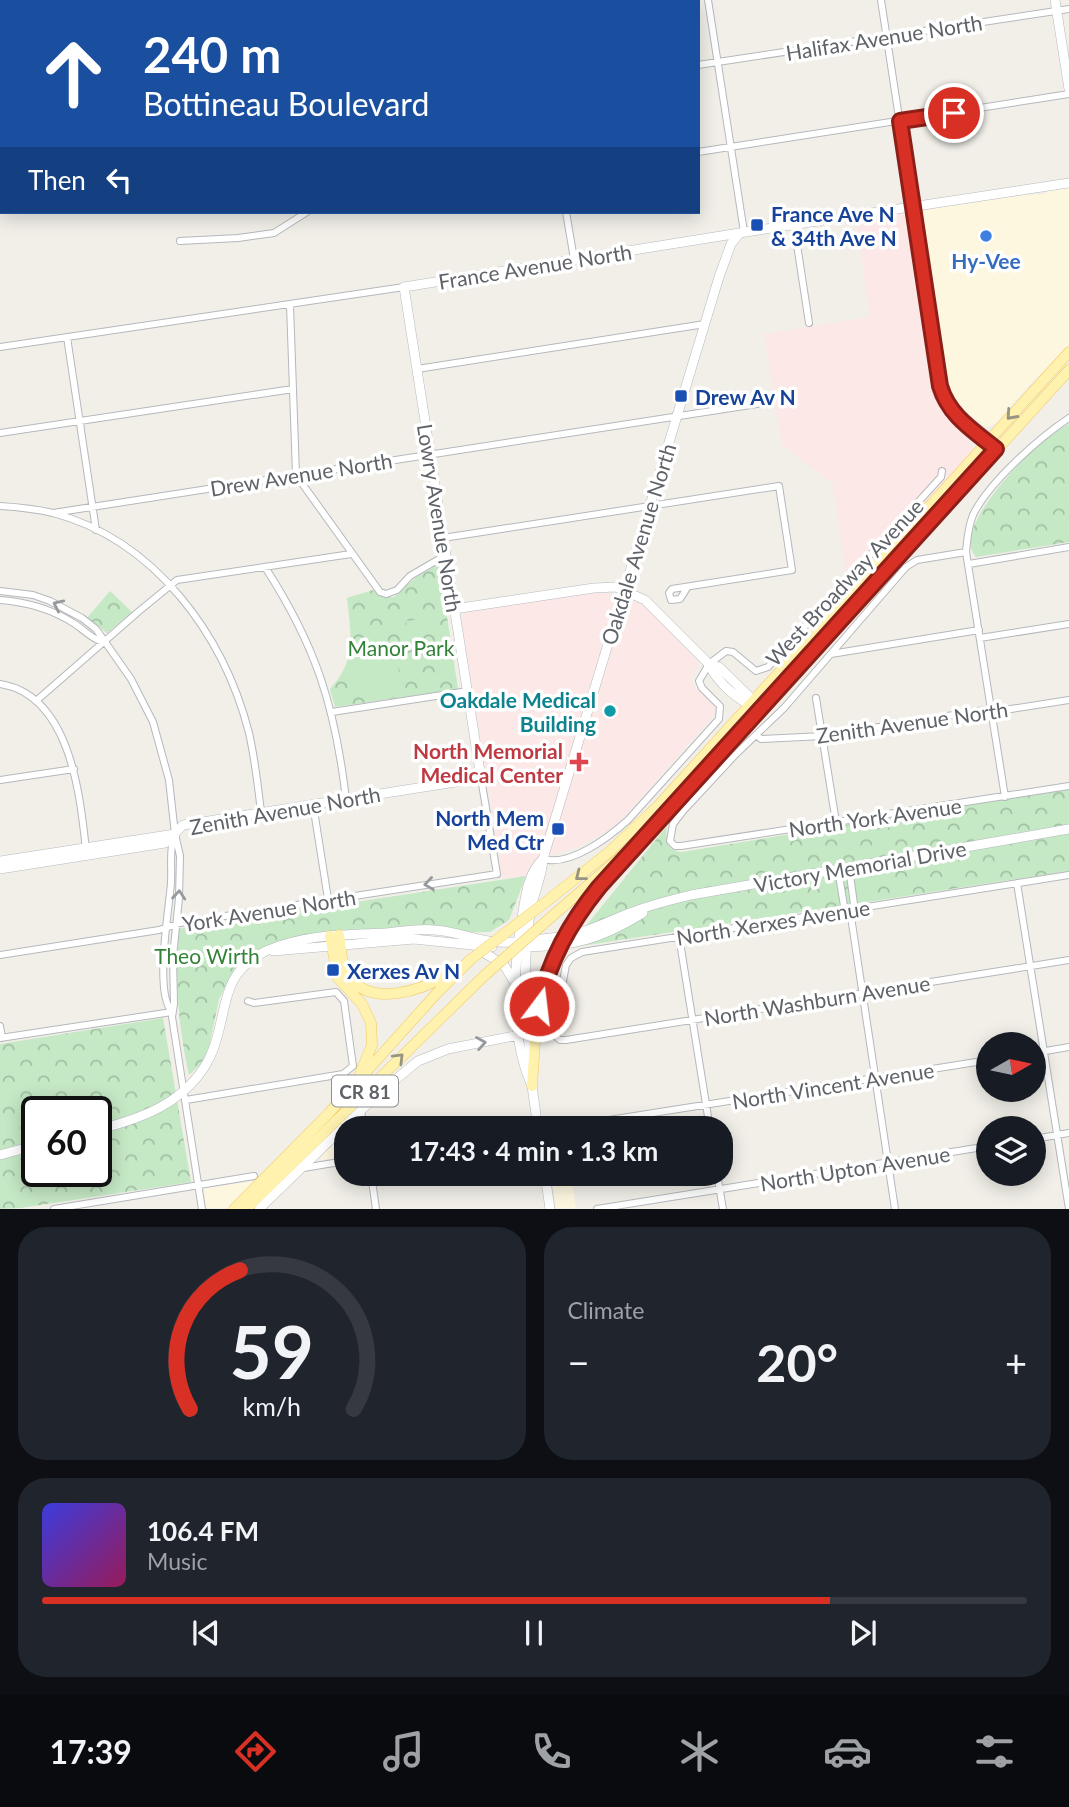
<!DOCTYPE html>
<meta charset="utf-8">
<style>
body{margin:0;font-family:Lato,sans-serif;background:#20242c;color:#f1f3f6;height:100vh;display:flex;flex-direction:column;font-size:26px;white-space:nowrap}
*{box-sizing:border-box;margin:0}
p{font-size:23px;color:#9ea1a6}
.icon{flex:none;width:38px;height:38px;fill:none;stroke:currentColor;stroke-width:2;stroke-linecap:round;stroke-linejoin:round}
.map{position:relative;height:1209px;overflow:hidden}
.panel{display:flex;flex-direction:column;gap:18px;padding:18px;background:#0d0f14;flex:1}
.panel>*{flex:none}
.guide{position:absolute;left:0px;top:0px;width:700px;height:214px;box-shadow:0 4px 18px #0003;background:#1a4fa0;color:#fff;overflow:hidden}
.needle{width:46px;rotate:81deg}
.tools{position:absolute;left:976px;top:1032px;display:grid;gap:14px}
.tools a{display:grid;place-items:center;width:70px;height:70px;border-radius:50%;background:#171b24;box-shadow:0 4px 18px #0003;font-size:35px}
.speed{position:absolute;left:21px;top:1096px;display:flex;gap:14px;font-size:35px;font-weight:700;text-align:center}
.speed>*{display:grid;place-content:center;width:91px;height:91px;border-radius:50%;background:#171b24;box-shadow:0 4px 18px #0003;line-height:1}
.speed .limit{border:4px solid #111;border-radius:10px;background:#fff;color:#111}
.pin{position:absolute;display:grid;place-items:center;width:60px;height:60px;color:#fff;margin:-30px;border:4px solid #fff;border-radius:50%;box-shadow:0 2px 7px #0007}
.me{position:absolute;width:77px;margin:-38px;rotate:15deg;stroke-linejoin:round;filter:drop-shadow(0 0 5px #0008)}
.turn{display:flex;align-items:center;gap:24px;height:147px;padding:0 28px;font-size:32px}
.turn .icon{width:91px;height:91px;stroke-width:2.5}
.turn b{display:block;font-size:49px;line-height:60px}
.then{display:flex;align-items:center;height:66px;padding:0 28px;background:#0003;gap:14px;font-size:26px}
.big{font-size:52px;font-weight:700;line-height:1.1}
.panel .tile{flex:1;display:flex;flex-direction:column;justify-content:center;gap:10px;min-width:0;padding:0 24px;border-radius:28px;background:#20242c}
.panel .dial{align-items:center;gap:0}
.dial svg{height:182px;overflow:visible;fill:none;stroke:#363941;stroke-width:7;stroke-linecap:round;text-anchor:middle}
.dial text{fill:#f1f3f6;stroke:none}
.song{display:flex;align-items:center;gap:21px}
.cover{width:84px;height:84px;border-radius:10px;background:linear-gradient(135deg,hsl(240 70% 55%),hsl(330 70% 35%))}
.played{height:7px;border-radius:4px;background:linear-gradient(90deg,#d93025 80%,#363941 80%)}
.keys{display:flex;justify-content:space-around;direction:ltr}
.heat{display:flex;justify-content:space-between;align-items:center;font-size:38px;direction:ltr}
.panel .tiles{flex:1;display:grid;gap:18px;grid-template-columns:1fr 1fr}
.tile:last-child{grid-column:span 2}
.trip{position:absolute;left:334px;top:1116px;width:399px;height:70px;border-radius:28px;background:#171b24;box-shadow:0 4px 18px #0003;font-weight:700;line-height:70px;text-align:center}
.dock{display:flex;height:112px;justify-content:space-around;align-items:center;background:#090b0e;color:#9ea1a6}
.dock .icon{width:49px;height:49px}
.dock .current{color:#d93025}
.dock b{font-size:32px;color:#f1f3f6}
.map>svg:first-child{display:block}
</style>
<div class="map">
<svg width="1069" height="1209" viewBox="0 0 1069 1209">
<defs>
<pattern id="park-crowns" width="20" height="18" patternUnits="userSpaceOnUse" patternTransform="scale(1.75)"><rect width="20" height="18" fill="#c5e8c5"/><path d="M2 6a3 3 0 1 1 6 0M12 15a3 3 0 1 1 6 0" fill="none" stroke="#a3c0a4"/></pattern>
</defs>
<rect width="100%" height="100%" fill="#f1efe8"/>
<path fill="#fef7e0" d="M1069,187v160l-37,35 -36,41 -8,4 -5,-1 -26,-22 -15,-28 -18,-115 -3,-49 8,-3 96,-14 19,-1 6,-4z
M346,1132v25l-25,3v-4z
M551,1174h20l5,34h-20z
M255,1181l1,1 -27,26h-23l-2,-17 2,-3z"/>
<path fill="#fce8e6" d="M911,212l24,169 11,32 25,24 3,13 -120,135 -8,-8 -13,-93 -51,-39 -18,-111 106,-17 -14,-97z
M595,593h14l26,8 15,9 49,54 -8,13 1,6 23,24 1,6 -100,113 -40,22 -43,12 -7,16 -10,4 -11,-1 -3,-3 -41,-258 4,-6z"/>
<path fill="url(#park-crowns)" fill-rule="evenodd" d="M320,0l-318,2 -2,153v-154z
M1069,424v118l-93,15c-26,-26 46,-98 66,-115 8,-7 18,-13 27,-18z
M439,564l19,125 -123,18 -5,-18c27,-29 21,-55 17,-91l26,-8 11,7h10l21,-19z
M110,591l22,21 -25,21 -20,-15z
M1069,788v83l-501,77 99,-122c-2,14 -1,25 15,26z
M526,876l-17,44 -19,12 -165,1 -51,10 -23,11 -17,16 -15,29 -10,48 -7,16 -13,12c-11,-48 -14,-97 -11,-146z
M163,1018l28,164 -170,26 -21,1v-165zM37,1111h59v60h-59z"/>
<path fill="#c5e8c5" d="M426,619l1,9 -20,3 -1,-10z
M356,639c29,0 45,17 44,46 -15,3 -39,9 -52,1z"/>
<g fill="none" stroke-linecap="round" stroke-linejoin="round">
<path stroke="#aadaff" stroke-width="2" d="M0,61h2
M0,137l2,3"/>
<g stroke="#b5b8bc" stroke-width="8">
<path id="street" d="M708,0l36,232
M881,0l59,386c9,30 33,44 56,63
M547,2l11,-2
M698,65l371,-56
M698,152l371,-58
M566,212l8,47
M794,225l15,98
M180,241l58,-3 36,-5 33,-21
M290,305l6,170 84,117 6,2 11,-4 13,-14 36,-21
M67,337l29,193
M0,347l404,-60
M417,369l288,-45
M0,433l293,-44
M0,506c17,1 36,3 53,7 102,27 171,122 196,220 6,26 9,53 12,79
M53,513l704,-109
M443,538l336,-52 13,84 -120,19 -3,4 2,7 9,-1 7,-11
M966,552l-49,8 -11,7 -122,141 -48,46 -52,56 -11,14 -3,17 5,5h6l388,-60
M969,564l100,-17
M265,567c51,79 70,139 81,232
M0,591l33,4 17,6 32,17 14,11 35,50 22,43 16,58 6,54 5,22 -1,42 -6,58 1,48 -2,13 30,192
M0,600c27,2 52,9 75,24 10,7 17,15 28,18
M980,638l89,-14
M831,654l148,-24
M0,684c70,11 80,110 86,166
M816,698l20,124
M36,701l102,-89 39,-32 174,-26
M332,712l136,-21
M756,735l5,4 62,-3 168,-27 7,2 71,-11
M0,780l74,-11
M1005,797l-39,-245c1,-12 2,-25 7,-37 16,-33 66,-77 96,-97
M313,804l15,95
M543,859c27,8 66,-22 85,-39l91,-101 1,-13 -18,-18 -3,-7 10,-17 17,-13 7,1 23,19 12,-4 173,-190 1,-6
M849,868l5,36 -4,6 45,299
M838,869l6,37 6,3
M1069,875l-487,77 -11,6 -5,7 -13,69 7,6h6l503,-80
M1017,883l52,326
M679,936l31,193
M0,955l159,-25 21,-7 317,-49 -16,-96
M172,1012c-18,-20 -3,-102 -1,-129 1,-17 -2,-32 3,-48
M0,1026l2,12
M0,1038l172,-26
M1034,1053l35,-6
M186,1100l157,-26 10,-8 -9,-65 -8,-9 -82,11 -6,-2
M361,1111l3,18
M552,1129l437,-69
M1034,1139l35,-6
M303,1168l43,-7
M371,1174l5,35
M717,1174l6,35
M54,1209l200,-33
M597,1209l392,-63"/>
</g>
<g stroke="#b6babf" stroke-width="10">
<path id="secondary" d="M1055,0l14,89
M454,609l140,-21 22,-1 29,13 64,64c8,19 32,39 52,46
M709,664l10,3 39,38
M0,861l175,-27
M0,869l165,-26 18,-18 298,-47 -77,-491 348,-56 317,-48
M524,947c50,-1 75,-7 119,-34
M478,949l26,16 9,15
M273,951l141,-12 78,8
M531,1061c-7,-54 -8,-94 -1,-148 3,-19 12,-35 13,-54l176,-582 12,-33 8,-10
M531,1079l7,50
M531,1084c-21,-49 -18,-108 -10,-160 4,-22 5,-49 22,-65
M96,1130c45,-11 90,-27 113,-71 21,-41 6,-84 57,-108 38,-17 79,-16 120,-18 16,-1 32,-5 48,-3 21,1 41,10 63,12 16,1 36,-2 53,-4 31,-2 52,-14 80,-25 19,-8 41,-13 61,-18l378,-66
M0,1155l37,-10
M545,1174l5,35
M259,1209l118,-114 41,-34 30,-12 71,-14 6,-11"/>
</g>
<g stroke="#f2c960" stroke-width="11">
<path id="primary" d="M551,898l58,-46 49,-46 411,-454
M576,916l35,-44
M542,925l90,-78 34,-32 403,-445
M339,935c2,13 2,27 8,38 21,37 76,17 104,0
M330,936l8,42 24,26 9,19 1,22 -12,29
M532,1086l4,-61 14,-57
M234,1209l95,-96 108,-120 33,-33
M246,1209l239,-234"/>
</g>
<use href="#street" stroke="#fff" stroke-width="6"/>
<use href="#secondary" stroke="#fff" stroke-width="9"/>
<use href="#primary" stroke="#fff2af" stroke-width="10"/>
<g stroke="#b6b7b8" stroke-width="4.5">
<path id="rail" d="M338,2l4,-2
M0,165l2,-1"/>
</g>
<use href="#rail" stroke="#fff" stroke-width="2" stroke-dasharray="5" stroke-linecap="butt"/>
<g stroke="#f2c960" stroke-width="11" stroke-linecap="butt">
<path id="primary-bridge" d="M470,960l81,-62
M550,968l26,-52
M485,975l57,-50"/>
</g>
<use href="#primary-bridge" stroke="#fff2af" stroke-width="10"/>
</g>
<defs><path id="oneway-chevron" d="M-2-3.5L2.5 0L-2 3.5" fill="none" stroke-width="1.6" stroke-linecap="round" stroke-linejoin="round" transform="scale(1.75)"/></defs>
<g stroke="#979581">
<use href="#oneway-chevron" transform="translate(1011 415) rotate(132)"/>
<use href="#oneway-chevron" transform="translate(580 876) rotate(142)"/>
<use href="#oneway-chevron" transform="translate(399 1058) rotate(-45)"/>
</g>
<g stroke="#979a9d">
<use href="#oneway-chevron" transform="translate(58 605) rotate(-155)"/>
<use href="#oneway-chevron" transform="translate(429 884) rotate(172)"/>
<use href="#oneway-chevron" transform="translate(179 895) rotate(-85)"/>
<use href="#oneway-chevron" transform="translate(481 1043) rotate(-10)"/>
</g>
<g fill="none" stroke-linecap="round" stroke-linejoin="round">
<g stroke="#8d1f18" stroke-width="18">
<path id="route" d="M539,1006c10,-46 31,-83 60,-119l397,-438c-23,-19 -47,-33 -56,-63l-40,-265 54,-8"/>
</g>
<use href="#route" stroke="#d93025" stroke-width="12"/>
</g>
<g fill="#1a4fb4" stroke="#fff" stroke-width="2.5">
<rect x="750" y="218" width="14" height="14" rx="3.5"/>
<rect x="674" y="389" width="14" height="14" rx="3.5"/>
<rect x="551" y="822" width="14" height="14" rx="3.5"/>
<rect x="326" y="963" width="14" height="14" rx="3.5"/>
</g>
<circle fill="#3f7fe0" stroke="#fff" stroke-width="2.5" cx="986" cy="236" r="7"/>
<circle fill="#0f9aa8" stroke="#fff" stroke-width="2.5" cx="610" cy="711" r="7"/>
<path fill="#e0444e" stroke="#fff" stroke-width="2.5" d="M575.5 751.5h7v7h7v7h-7v7h-7v-7h-7v-7h7z"/>
<g text-anchor="middle" dominant-baseline="central" stroke-width="7" stroke-linejoin="round" paint-order="stroke">
<rect fill="#fff" stroke="#8f9295" stroke-width="2" x="332" y="1075.5" width="66" height="31" rx="5"/>
<g font-size="19" font-weight="bold" fill="#5f6368">
<text x="365" y="1091">CR 81</text>
</g>
<g font-size="21" fill="#5f6368" stroke="#fff">
<text transform="translate(884 37) rotate(-9)">Halifax Avenue North</text>
<text transform="translate(535 266) rotate(-9)">France Avenue North</text>
<text transform="translate(301 474) rotate(-9)">Drew Avenue North</text>
<text transform="translate(440 518) rotate(81)">Lowry Avenue North</text>
<text transform="translate(638 544) rotate(-73)">Oakdale Avenue North</text>
<text transform="translate(844 582) rotate(-47)">West Broadway Avenue</text>
<text transform="translate(912 722) rotate(-8)">Zenith Avenue North</text>
<text transform="translate(285 810) rotate(-10)">Zenith Avenue North</text>
<text transform="translate(875 817) rotate(-8)">North York Avenue</text>
<text transform="translate(860 866) rotate(-10)">Victory Memorial Drive</text>
<text transform="translate(269 910) rotate(-9)">York Avenue North</text>
<text transform="translate(773 922) rotate(-9)">North Xerxes Avenue</text>
<text transform="translate(817 1000) rotate(-9)">North Washburn Avenue</text>
<text transform="translate(833 1085) rotate(-9)">North Vincent Avenue</text>
<text transform="translate(855 1168) rotate(-9)">North Upton Avenue</text>
</g>
<g font-size="21" font-weight="bold" fill="#164399" stroke="#fff" text-anchor="start">
<text x="771" y="213">France Ave N<tspan x="771" dy="24">&amp; 34th Ave N</tspan></text>
<text x="695" y="396">Drew Av N</text>
<text x="544" y="817" text-anchor="end">North Mem<tspan x="544" dy="24">Med Ctr</tspan></text>
<text x="347" y="970">Xerxes Av N</text>
</g>
<g font-size="21" font-weight="bold" fill="#366cbe" stroke="#fff">
<text x="986" y="260">Hy-Vee</text>
</g>
<g font-size="21" fill="#348238" stroke="#fff">
<text x="401" y="647">Manor Park</text>
<text x="207" y="955">Theo Wirth</text>
</g>
<g font-size="21" font-weight="bold" fill="#0d838f" stroke="#fff" text-anchor="end">
<text x="596" y="699">Oakdale Medical<tspan x="596" dy="24">Building</tspan></text>
</g>
<g font-size="21" font-weight="bold" fill="#be3a42" stroke="#fff" text-anchor="end">
<text x="563" y="750">North Memorial<tspan x="563" dy="24">Medical Center</tspan></text>
</g>
</g>
</svg>
<div class="tools">
<a><svg class="needle" viewBox="-14 -14 28 28"><path d="M0-13l5 13h-10z" fill="#e53935"/><path d="M0 13l5-13h-10z" fill="#9ea1a6"/></svg></a>
<a><svg class="icon" aria-label="layers" viewBox="0 0 24 24"><path d="M12 4l9 5-9 5-9-5zM3 14l9 5 9-5"/></svg></a>
</div>
<div class="speed"><div class="limit">60</div></div>
<div class="pin" style="left:954px;top:113px;background:#d93025"><svg class="icon" aria-label="arrive" viewBox="0 0 24 24"><path d="M6 21V4h12l-3 4 3 4H6"/></svg></div>
<svg class="me" style="left:539px;top:1006px" viewBox="-20 -20 40 40"><circle r="17" fill="#d93025" stroke="#fff" stroke-width="3"/><path d="M0-11L8 9 0 5-8 9z" fill="#fff"/></svg>
<div class="trip">17:43 · 4 min · 1.3 km</div>
<div class="guide">
<div class="turn"><svg class="icon" aria-label="ahead" viewBox="0 0 24 24"><path d="M12 20V5M6 11l6-6 6 6"/></svg><div><b>240 m</b>Bottineau Boulevard</div></div>
<div class="then">Then<svg class="icon" aria-label="left" viewBox="0 0 24 24"><path d="M17 20v-9H6M10 6l-5 5 5 5"/></svg></div>
</div>
</div>
<section class="panel">
<div class="tiles">
<div class="tile dial"><svg viewBox="0 0 100 80">
<path d="M14 69A42 42 0 1 1 86 69"/>
<path d="M14 69A42 42 0 0 1 36 8" stroke="#d93025"/>
<text x="50" y="56" font-size="32" font-weight="700">59</text>
<text x="50" y="72" font-size="11">km/h</text>
</svg></div>
<div class="tile"><p>Climate</p>
<div class="heat"><a>−</a><b class="big">20°</b><a>+</a></div>
</div>
<div class="tile">
<div class="song"><i class="cover"></i><div><b>106.4 FM</b><p>Music</p></div></div>
<div class="played"></div>
<div class="keys"><svg class="icon" aria-label="previous" viewBox="0 0 24 24"><path d="M18 5L8 12l10 7zM5 5v14"/></svg><svg class="icon" aria-label="pause" viewBox="0 0 24 24"><path d="M8 5v14M16 5v14"/></svg><svg class="icon" aria-label="next" viewBox="0 0 24 24"><path d="M6 5l10 7-10 7zM19 5v14"/></svg></div>
</div>
</div>
</section>
<nav class="dock">
<b>17:39</b>
<svg class="icon current" aria-label="directions" viewBox="0 0 24 24"><path d="M12 3l9 9-9 9-9-9zM9 14v-3h6M13 9l2 2-2 2"/></svg>
<svg class="icon" aria-label="music" viewBox="0 0 24 24"><path d="M9 18V5l10-2v13"/><circle cx="6" cy="18" r="3"/><circle cx="16" cy="16" r="3"/></svg>
<svg class="icon" aria-label="phone" viewBox="0 0 24 24"><path d="M5 4h4l2 5-3 2q2 4 5 5l2-3 5 2v4C11 20 4 13 5 4z"/></svg>
<svg class="icon" aria-label="climate" viewBox="0 0 24 24"><path d="M12 3v18M4 7l16 10M4 17L20 7"/></svg>
<svg class="icon" aria-label="car" viewBox="0 0 24 24"><path d="M5 17H2v-5l4-1 3-4h7l3 4 3 1v5h-3M9 17h6M6 11h13"/><circle cx="7" cy="17" r="2"/><circle cx="17" cy="17" r="2"/></svg>
<svg class="icon" aria-label="filters" viewBox="0 0 24 24"><path d="M4 7h16M4 17h16"/><circle cx="9" cy="7" r="2"/><circle cx="15" cy="17" r="2"/></svg>
</nav>
